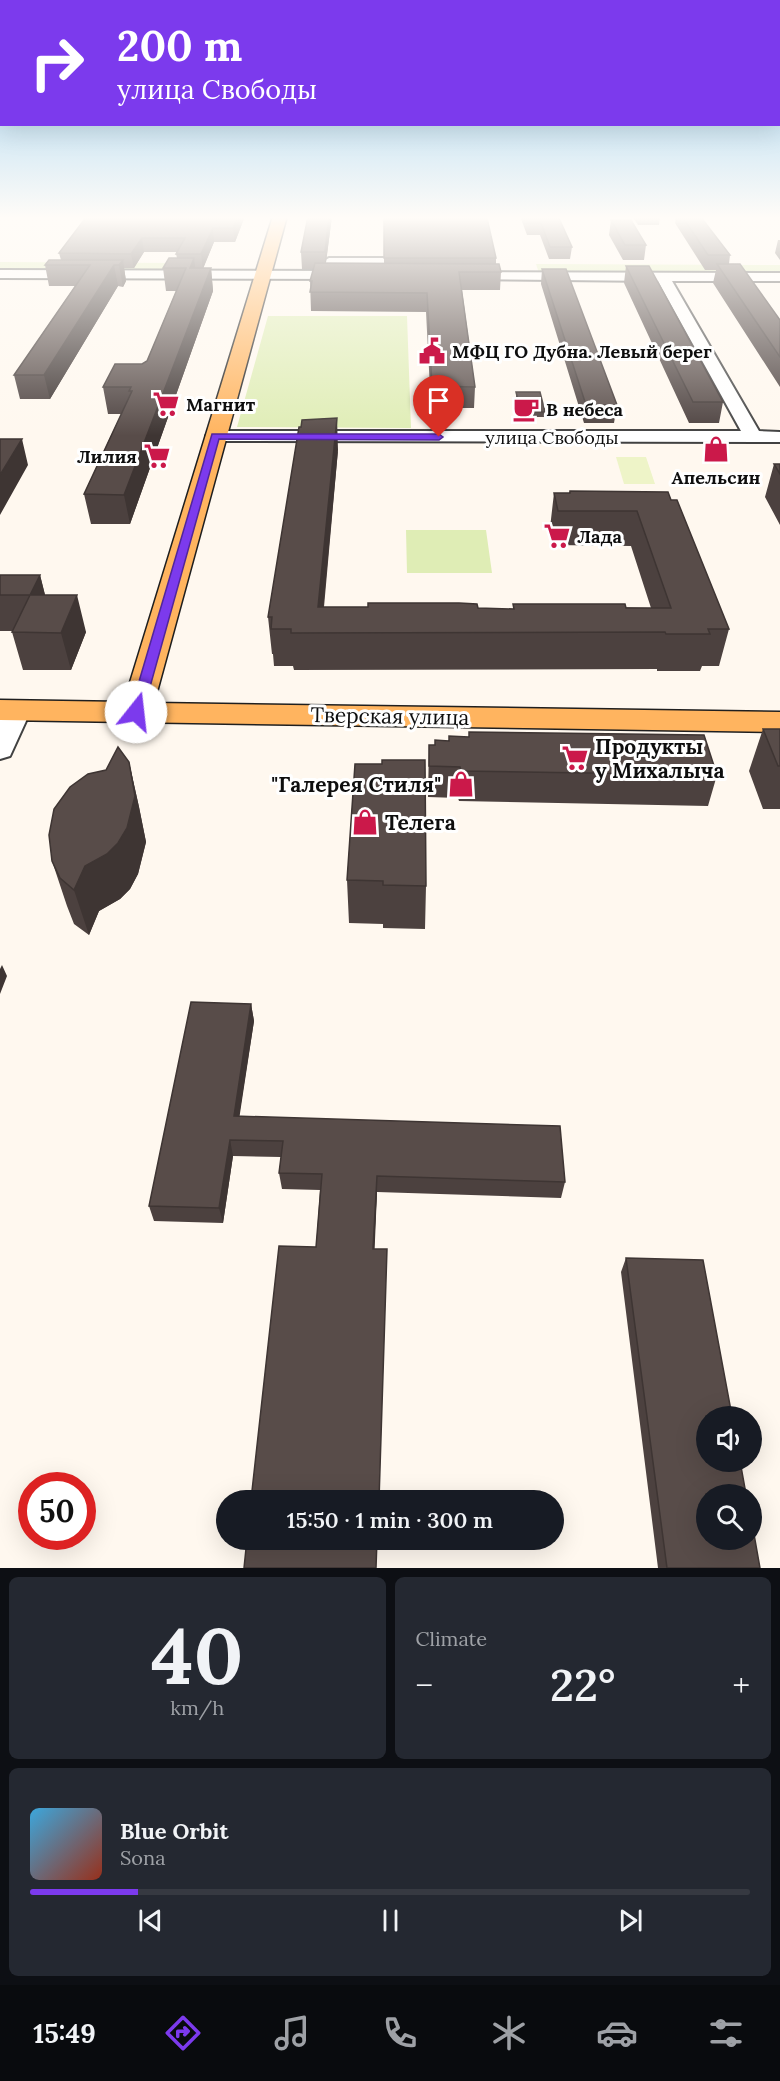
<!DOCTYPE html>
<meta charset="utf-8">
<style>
body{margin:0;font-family:Lora,serif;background:#242831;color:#f1f3f6;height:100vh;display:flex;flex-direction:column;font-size:22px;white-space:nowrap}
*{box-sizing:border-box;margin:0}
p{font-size:20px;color:#9ea1a6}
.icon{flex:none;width:33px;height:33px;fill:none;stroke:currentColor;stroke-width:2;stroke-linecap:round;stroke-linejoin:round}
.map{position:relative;height:1568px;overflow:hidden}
.details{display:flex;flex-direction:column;gap:9px;padding:9px;background:#0d0f14;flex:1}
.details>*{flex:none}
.guide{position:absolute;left:0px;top:0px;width:780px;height:126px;box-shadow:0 6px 24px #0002;background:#7c3aed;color:#fff;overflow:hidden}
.buttons{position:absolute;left:696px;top:1406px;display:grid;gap:12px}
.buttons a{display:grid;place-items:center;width:66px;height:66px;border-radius:50%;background:#171b24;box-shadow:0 6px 24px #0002;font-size:30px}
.speed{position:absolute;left:18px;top:1472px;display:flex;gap:12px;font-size:30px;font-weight:700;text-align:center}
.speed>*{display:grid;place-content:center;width:78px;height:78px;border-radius:50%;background:#171b24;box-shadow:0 6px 24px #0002;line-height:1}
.speed .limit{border:9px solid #d22;background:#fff;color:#111}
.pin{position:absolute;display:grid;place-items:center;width:51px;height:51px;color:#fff;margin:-62px -26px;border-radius:50% 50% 50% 0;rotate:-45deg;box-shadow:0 0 6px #0007}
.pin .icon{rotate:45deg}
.me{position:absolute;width:66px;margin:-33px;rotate:16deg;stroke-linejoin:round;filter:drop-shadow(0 0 4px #0008)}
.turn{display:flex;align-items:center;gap:21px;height:126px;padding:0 18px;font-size:27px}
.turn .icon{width:78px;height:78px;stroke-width:2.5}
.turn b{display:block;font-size:42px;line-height:51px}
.big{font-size:45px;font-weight:600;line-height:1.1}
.details .card{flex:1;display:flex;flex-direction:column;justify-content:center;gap:9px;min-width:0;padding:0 21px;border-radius:9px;background:#242831}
.details .dial{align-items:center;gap:0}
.dial b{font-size:78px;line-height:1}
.song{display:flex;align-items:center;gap:18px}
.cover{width:72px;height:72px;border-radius:9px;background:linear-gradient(135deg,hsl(200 70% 55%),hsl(10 70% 35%))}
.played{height:6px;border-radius:3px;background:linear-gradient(90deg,#7c3aed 15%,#363941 15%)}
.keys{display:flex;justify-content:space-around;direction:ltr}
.heat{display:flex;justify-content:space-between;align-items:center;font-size:33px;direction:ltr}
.details .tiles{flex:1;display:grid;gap:9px;grid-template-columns:1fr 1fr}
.card:last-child{grid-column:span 2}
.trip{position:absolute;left:216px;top:1490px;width:348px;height:60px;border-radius:30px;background:#171b24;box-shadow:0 6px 24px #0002;font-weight:600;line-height:60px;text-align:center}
.dock{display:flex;height:96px;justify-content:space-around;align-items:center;background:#090b0e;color:#9ea1a6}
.dock .icon{width:42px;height:42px}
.dock .current{color:#7c3aed}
.dock b{font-size:27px;color:#f1f3f6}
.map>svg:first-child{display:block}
</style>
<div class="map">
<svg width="780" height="1568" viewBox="0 0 780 1568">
<rect width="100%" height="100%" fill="#fff8ef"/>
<path fill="#dfedb5" d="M0,262l177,1 -4,9h-173z
M536,264l244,1v10l-241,-2z
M268,316h139l4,112 -174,-1z
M406,530h80l6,43h-85z"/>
<path fill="#eef4c8" d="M616,457h30l9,27h-31z"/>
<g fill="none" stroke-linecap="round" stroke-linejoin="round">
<g stroke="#414141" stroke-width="4">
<path id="minor" d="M329,258h95l7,4 -7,4 -100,-1 -2,-3z
M0,270l352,1 7,4 -7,4 -352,-1z
M461,272l319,1v8h-108l87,150 21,1v10l-565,-1 -6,-1 -3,-4 3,-4 6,-1h526l-83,-150 -202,-2 -2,-3 2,-3z
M18,702l9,2 4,6 -21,46 -10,3v-39l9,-16z"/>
</g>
<g stroke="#1f1f1f" stroke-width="3">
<path id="major" d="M273,216h14l-133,487 626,9v20l-780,-12v-20l124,2z"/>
</g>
<use href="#minor" fill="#fff" fill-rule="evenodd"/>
<use href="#major" fill="#ffb45f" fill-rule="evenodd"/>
</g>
<path fill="#4c413f" d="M87,216h158l-10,26h-21l-11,26h8l2,23 -83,233h-39l-7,-30 37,-80h-13l-5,-27 44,-26 29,-70h-10l-3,-23 14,-10 -1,-4 1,-2h-33l-10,16h-10l2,13 -3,6 -5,-1 -68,113h-30l-6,-24 61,-89h-26l-4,-21 16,-5 -2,-7z
M308,216h24l-6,47 58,1v-48l47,2 65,40v6l5,8 -1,18h-38l13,97 -1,21h-43l-5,-96 -115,-1 -1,-30 4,-12h-12l-1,-17z
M520,216h38l14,31 -2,12h-21l-9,-24h-13z
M632,216h28l-1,9h-21z
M676,216h24l30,39 -1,9 51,56v67l-67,-104 3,-13h-11l-30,-47z
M611,220l35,25 -2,15h-21l-14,-25z
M778,240h2v20l-5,-7z
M626,266l97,136 -4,21h-30l-65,-140z
M542,269l75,136 -3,18h-30l-43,-139z
M516,392l29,20 -1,5h-24l-4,-20z
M338,450l-14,157 189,2v-5l138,4 -20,-62 -78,-1 -3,-17 4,-35h15l1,-2 101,9 58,129 -10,37h-17l-2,5h-43v-2l-363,1 -1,-4h-19l-1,-12h-1l-4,-37z
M774,464h6v61l-15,-28z
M0,575h40l5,20 41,37 -15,38h-48l-11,-38v-1h-12z
M763,729h17v80h-17l-14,-38z
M469,732l248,43 -9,31 -249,-5 -1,-3 -30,-1 1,-52h6l14,-4 20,-4z
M129,762l10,45 7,35 -8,32 -8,15 -10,10 -21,12 -10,24 -15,-11 -7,-18 -15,-45 54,-91z
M355,764l71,122 -1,43 -42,-1v-4l-34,-1 -2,-43z
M251,1004l3,17 -15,95 326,66 -4,16 -184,-6 -3,57h13v15l-71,-17 4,-57 -38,-1 -3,-16 2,-16 -48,-1 -10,67 -69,-2 -5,-15z
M626,1258l134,310h-102l-37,-296z"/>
<path fill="#3e3533" d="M238,216h7l-10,26 -2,-14z
M329,216h3l-7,53v-17z
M213,228l1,14 -11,27 -2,-15z
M142,238l2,14 -10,16 -3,-14z
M194,258l3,23 -7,-13z
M123,260l3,21 -3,6 -4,-22z
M114,265l4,21 -68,113 -6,-24z
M211,268l2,23 -83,233 -6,-29z
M337,418l1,32 -17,182 -3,-25z
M22,439l6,26 -28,50v-40z
M40,575l9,36 -19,-16z
M77,595l9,37 -15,38 -10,-37z
M129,762l10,45 7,35 -8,32 -8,15 -10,10 -21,12 -10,24 -15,-45z
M2,965l5,11 -7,18v-25z
M251,1004l3,17 -17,112 -3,-17z
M230,1140l3,16 -10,67 -4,-15z
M377,1176v16l-3,72 -1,-15z"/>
<path fill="#584c49" stroke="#3e3533" stroke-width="1.5" d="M87,216h130l-1,5 2,-5h20l-5,12h-20l-12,26h-25l9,-16h-43l-11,16 -72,-1z
M308,216h21l-4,36h-24z
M384,216h47v2h56l9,40h-112z
M525,216h33l14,31h-22l-9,-24h-13z
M682,216h18l30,39h-22z
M611,220h20l15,25h-21z
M169,258h25l-4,10h21l-87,227 -40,-1 48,-103h-3l2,-4h-28l12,-23h27l5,-3 39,-93h-23z
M49,260h74l-4,5h-5l-70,110h-30l76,-110h-45z
M315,263l184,1 2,8h-42l16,115 -43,-1 -5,-93 -117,-1 2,-11h-2z
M717,264h23l40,56v37z
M626,266h23l74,136h-30z
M542,269h24l51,136h-31z
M516,392h24l5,20h-24z
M337,418l-19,189h50v-4h91l18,1 1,4 36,1 -1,-5h112l1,4h45l-34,-97h-79l-4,-18h16v-2l98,1 3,8h6l52,129h-21l2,5h-44l-1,-2 -374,1v-4h-20l1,-12h-4l31,-190h2l1,-7z
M0,439h22l-22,36z
M774,464h6v10z
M0,575h40l-10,20h-30z
M30,595h47l-16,38 -49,-1z
M763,729h17v37h-2z
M469,732l235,3 13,40 -256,-4 -1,-4 -31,-1v-21h6v-5l14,1v-5l20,1z
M118,747l11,15 6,34 -8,32 -9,15 -11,11 -22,12 -11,24 -14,-12 -8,-17 -3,-26 5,-26 16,-22 18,-13 18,-4z
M382,760h43l1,126 -43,-1v-4l-36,-1 8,-116h27z
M191,1002l60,2 -17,112 326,10 5,56 -188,-6 -4,73h14l-8,251h-128l28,-254 37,1 6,-73 -43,-1 4,-32 -53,-1 -11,68 -70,-2z
M626,1258l77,2 29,156h-26v45h34l6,33h-40v45h46v-16l8,45h-93z
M247,1539h130l-1,29h-132z"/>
<linearGradient id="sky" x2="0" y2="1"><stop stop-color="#91ccf0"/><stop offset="0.5" stop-color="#fffcf8"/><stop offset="1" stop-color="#fffcf8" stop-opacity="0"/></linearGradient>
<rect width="780" height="436" fill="url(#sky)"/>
<path fill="#7c3aed" stroke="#51269a" stroke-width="1.5" d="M212,434h227l4,3 -4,3 -220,-1 -76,273 -7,4 -4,-1 -2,-3z"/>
<defs>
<g id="civic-bare" transform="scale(2.07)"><path d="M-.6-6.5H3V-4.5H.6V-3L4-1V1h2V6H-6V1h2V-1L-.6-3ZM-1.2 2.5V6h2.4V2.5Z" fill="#cb194a" stroke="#fff" stroke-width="2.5" paint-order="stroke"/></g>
<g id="supermarket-bare" transform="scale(2.07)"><path d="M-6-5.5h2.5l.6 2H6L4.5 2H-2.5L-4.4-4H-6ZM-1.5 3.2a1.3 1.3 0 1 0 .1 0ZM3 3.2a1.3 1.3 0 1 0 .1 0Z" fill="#cb194a" stroke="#fff" stroke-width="2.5" paint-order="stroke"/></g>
<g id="cafe-bare" transform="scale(2.07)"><path d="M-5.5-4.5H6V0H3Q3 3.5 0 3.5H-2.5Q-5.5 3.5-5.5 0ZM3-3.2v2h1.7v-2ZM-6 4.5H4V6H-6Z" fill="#cb194a" stroke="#fff" stroke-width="2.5" paint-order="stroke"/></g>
<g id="shop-bare" transform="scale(2.07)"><path d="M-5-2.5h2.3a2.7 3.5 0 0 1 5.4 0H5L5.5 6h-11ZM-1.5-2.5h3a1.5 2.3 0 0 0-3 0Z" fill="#cb194a" stroke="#fff" stroke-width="2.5" paint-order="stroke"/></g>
</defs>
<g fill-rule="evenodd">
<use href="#civic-bare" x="432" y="351"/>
<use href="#supermarket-bare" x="166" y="404"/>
<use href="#cafe-bare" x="526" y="409"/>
<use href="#shop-bare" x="716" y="449"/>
<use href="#supermarket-bare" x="157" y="456"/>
<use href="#supermarket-bare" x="557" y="536"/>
<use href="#supermarket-bare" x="575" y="758"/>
<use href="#shop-bare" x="461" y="784"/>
<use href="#shop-bare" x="365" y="822"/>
</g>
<g text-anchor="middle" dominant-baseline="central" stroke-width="6" stroke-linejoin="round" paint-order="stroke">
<g font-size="18" font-weight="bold" fill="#0e0e0e" stroke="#fff" text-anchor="start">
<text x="452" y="351">МФЦ ГО Дубна. Левый берег</text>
<text x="186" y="404">Магнит</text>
<text x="546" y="409">В небеса</text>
<text x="137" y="456" text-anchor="end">Лилия</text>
<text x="716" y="477" text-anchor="middle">Апельсин</text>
<text x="577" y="536">Лада</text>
</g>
<g font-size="18" fill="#0e0e0e" stroke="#fff">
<text x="552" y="437">улица Свободы</text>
</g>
<g font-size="21" fill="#0e0e0e" stroke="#fff">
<text transform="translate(390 716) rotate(1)">Тверская улица</text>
</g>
<g font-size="21" font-weight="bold" fill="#0e0e0e" stroke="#fff" text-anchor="start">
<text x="595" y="746">Продукты<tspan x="595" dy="24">у Михалыча</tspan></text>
<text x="441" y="784" text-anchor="end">"Галерея Стиля"</text>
<text x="385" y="822">Телега</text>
</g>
</g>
</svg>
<div class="buttons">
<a><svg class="icon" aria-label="sound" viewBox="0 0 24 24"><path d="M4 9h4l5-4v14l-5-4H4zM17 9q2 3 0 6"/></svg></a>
<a><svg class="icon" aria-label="search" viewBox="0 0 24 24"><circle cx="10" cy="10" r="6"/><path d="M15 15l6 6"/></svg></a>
</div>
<div class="speed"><div class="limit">50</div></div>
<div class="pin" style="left:439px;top:437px;background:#d93025"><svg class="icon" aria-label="arrive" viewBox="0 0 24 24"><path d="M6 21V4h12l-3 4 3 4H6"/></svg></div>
<svg class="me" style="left:136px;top:712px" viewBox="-20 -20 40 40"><circle r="19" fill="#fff"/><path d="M0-13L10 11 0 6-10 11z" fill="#7c3aed"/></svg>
<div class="trip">15:50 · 1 min · 300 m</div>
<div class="guide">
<div class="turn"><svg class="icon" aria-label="right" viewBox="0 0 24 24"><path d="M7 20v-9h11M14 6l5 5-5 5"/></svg><div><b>200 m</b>улица Свободы</div></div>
</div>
</div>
<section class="details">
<div class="tiles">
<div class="card dial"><b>40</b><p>km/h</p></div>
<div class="card"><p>Climate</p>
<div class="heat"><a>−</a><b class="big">22°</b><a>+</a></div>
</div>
<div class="card">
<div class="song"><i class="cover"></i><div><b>Blue Orbit</b><p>Sona</p></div></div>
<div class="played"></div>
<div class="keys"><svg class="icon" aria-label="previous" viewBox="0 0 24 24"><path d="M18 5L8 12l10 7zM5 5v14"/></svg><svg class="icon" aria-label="pause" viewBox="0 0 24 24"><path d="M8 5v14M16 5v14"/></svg><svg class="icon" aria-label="next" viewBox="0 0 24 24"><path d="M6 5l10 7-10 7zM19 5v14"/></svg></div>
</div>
</div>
</section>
<nav class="dock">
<b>15:49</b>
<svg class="icon current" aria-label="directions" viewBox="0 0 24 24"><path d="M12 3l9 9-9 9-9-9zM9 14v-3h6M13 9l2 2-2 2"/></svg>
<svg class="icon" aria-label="music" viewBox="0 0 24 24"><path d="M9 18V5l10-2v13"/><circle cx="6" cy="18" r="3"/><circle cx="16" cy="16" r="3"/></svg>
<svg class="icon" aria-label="phone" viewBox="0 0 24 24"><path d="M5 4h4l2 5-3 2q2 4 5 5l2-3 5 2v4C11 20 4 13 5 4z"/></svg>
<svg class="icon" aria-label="climate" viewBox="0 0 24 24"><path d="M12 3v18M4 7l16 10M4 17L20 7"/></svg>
<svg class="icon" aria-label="car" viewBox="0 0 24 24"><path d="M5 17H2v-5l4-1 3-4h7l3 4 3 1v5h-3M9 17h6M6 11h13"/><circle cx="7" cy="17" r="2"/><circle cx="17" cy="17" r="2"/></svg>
<svg class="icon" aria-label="filters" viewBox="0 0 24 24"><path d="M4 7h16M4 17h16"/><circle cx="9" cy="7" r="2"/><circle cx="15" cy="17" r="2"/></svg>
</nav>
